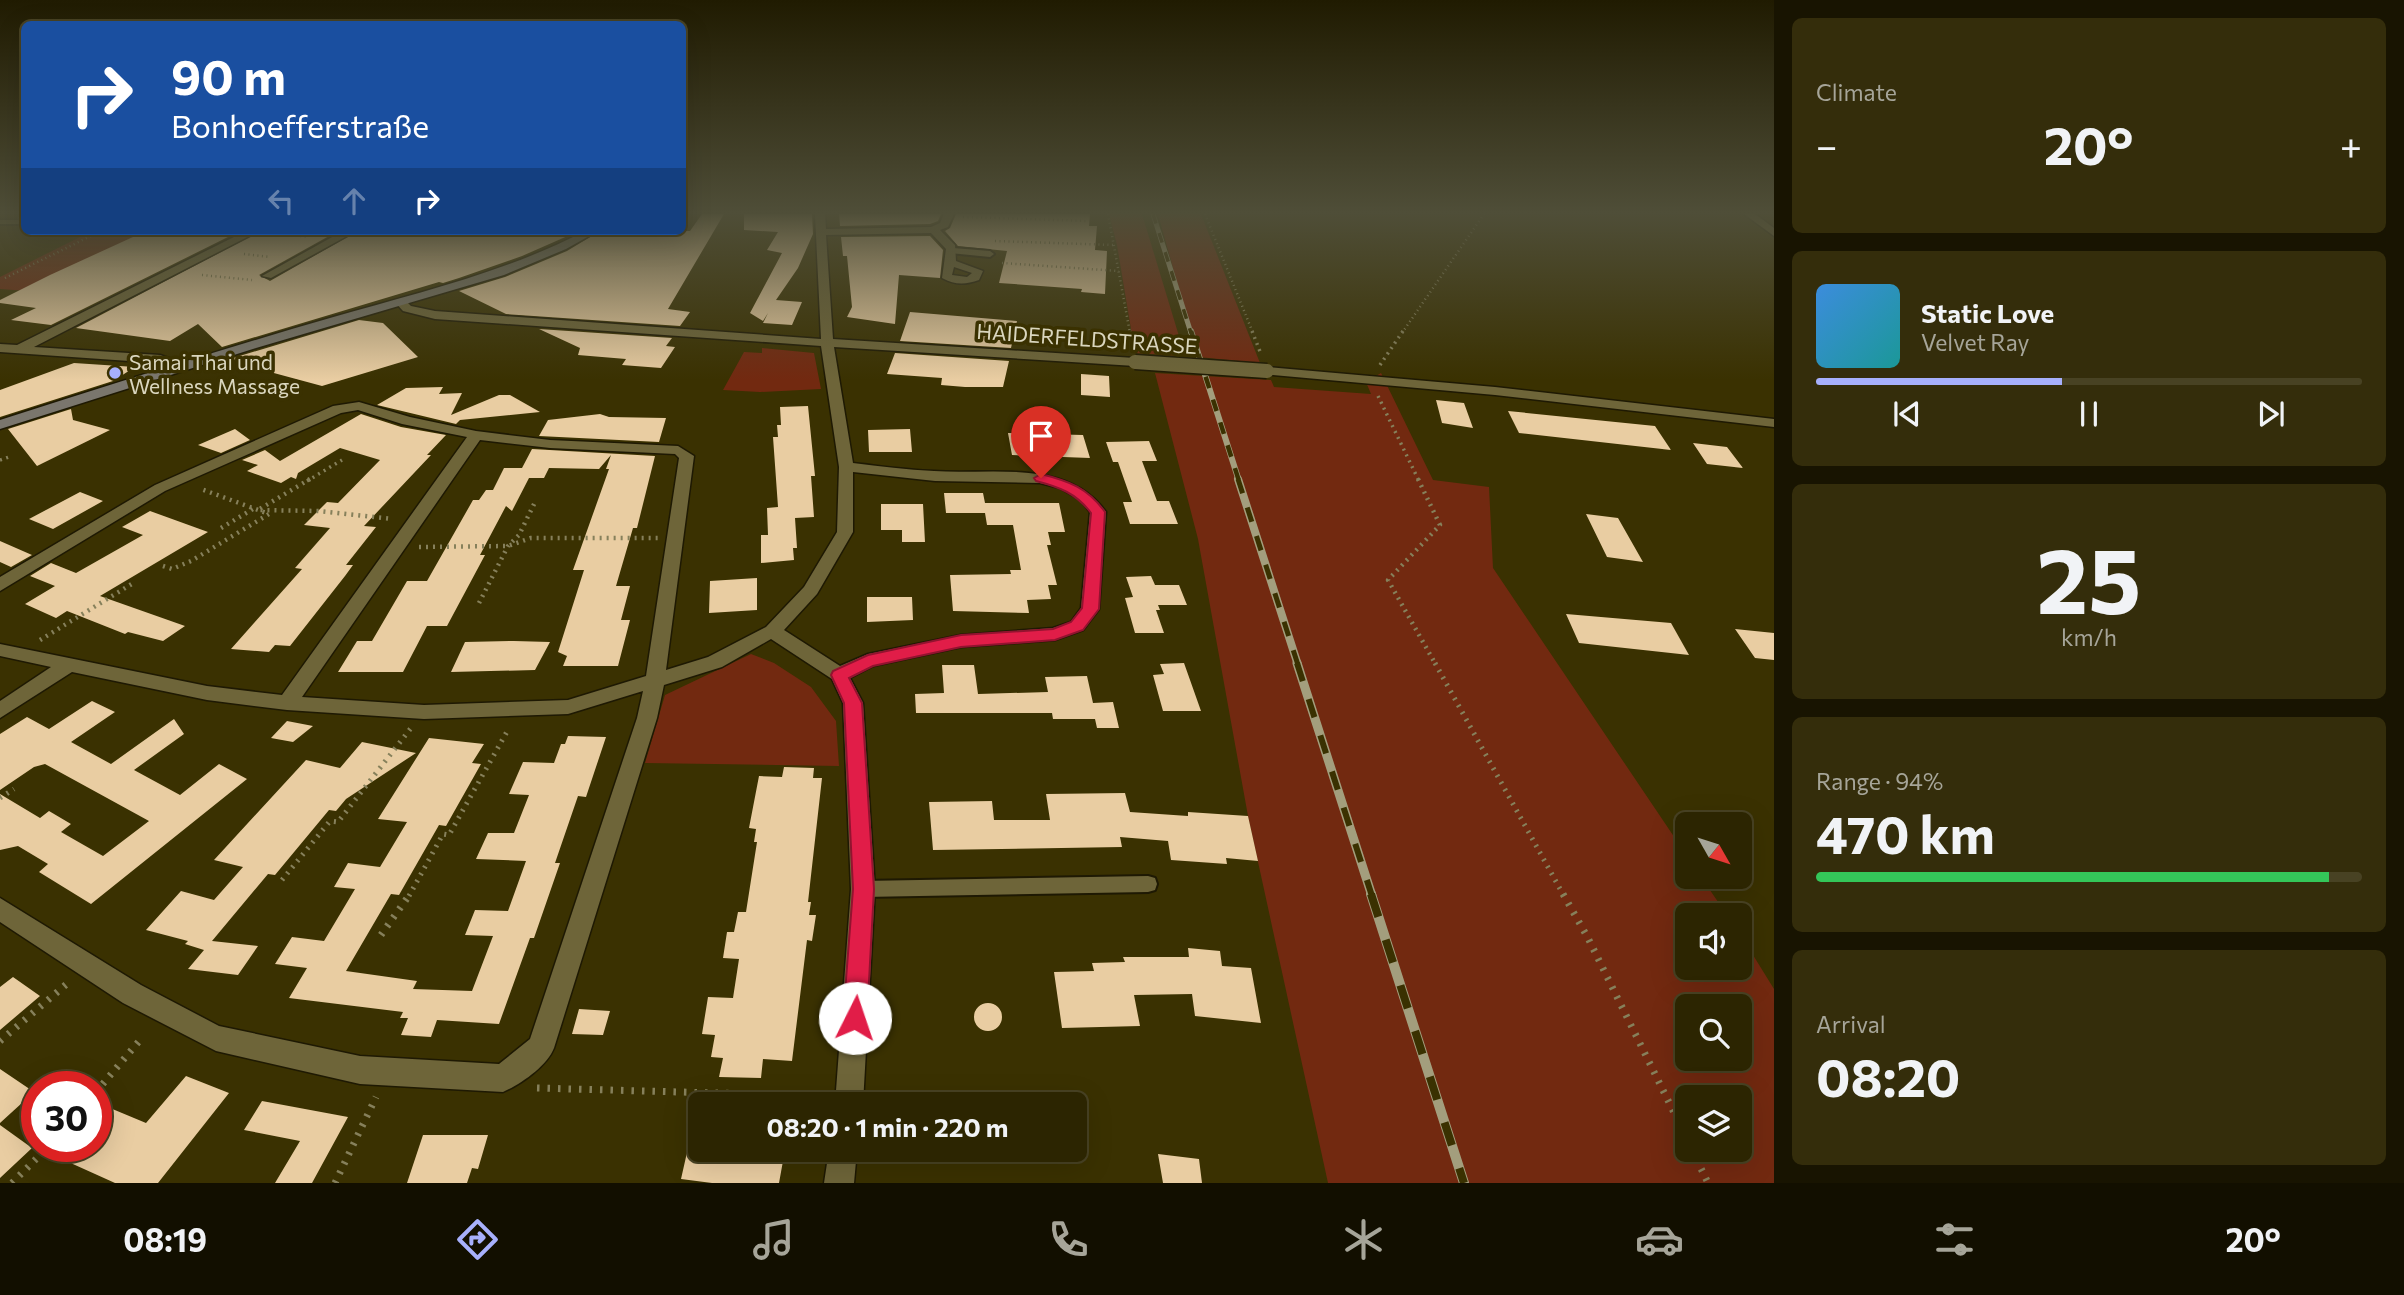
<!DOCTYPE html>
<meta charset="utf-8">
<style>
body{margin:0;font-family:Commissioner,sans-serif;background:#342d0b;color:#f1f3f6;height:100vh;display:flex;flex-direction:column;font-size:26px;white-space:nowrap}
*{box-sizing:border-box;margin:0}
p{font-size:23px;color:#a6a599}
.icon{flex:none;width:38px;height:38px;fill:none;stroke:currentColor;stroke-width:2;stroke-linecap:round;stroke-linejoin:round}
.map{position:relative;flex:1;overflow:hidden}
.panel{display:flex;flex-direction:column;gap:18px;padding:18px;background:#181401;width:630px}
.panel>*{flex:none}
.banner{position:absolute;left:21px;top:21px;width:665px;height:214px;border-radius:10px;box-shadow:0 7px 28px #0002,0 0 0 2px #484223;background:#1a4fa0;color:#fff;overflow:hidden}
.needle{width:46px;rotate:129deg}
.buttons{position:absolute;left:1675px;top:812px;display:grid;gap:14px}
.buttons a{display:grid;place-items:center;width:77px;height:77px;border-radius:10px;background:#2c2501;box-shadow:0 7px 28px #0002,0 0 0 2px #484223;font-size:35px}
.speed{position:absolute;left:21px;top:1071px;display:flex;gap:14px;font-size:35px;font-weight:700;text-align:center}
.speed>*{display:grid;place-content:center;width:91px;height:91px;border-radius:50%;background:#2c2501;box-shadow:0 7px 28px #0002,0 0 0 2px #484223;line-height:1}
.speed .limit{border:10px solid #d22;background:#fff;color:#111}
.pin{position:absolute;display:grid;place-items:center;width:60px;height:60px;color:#fff;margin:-72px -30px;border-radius:50% 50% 50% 0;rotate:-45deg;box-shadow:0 0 7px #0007}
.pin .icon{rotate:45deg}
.me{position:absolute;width:77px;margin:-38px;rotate:4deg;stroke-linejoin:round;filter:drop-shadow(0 0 5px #0008)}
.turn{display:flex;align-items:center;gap:24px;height:147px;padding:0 35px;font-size:32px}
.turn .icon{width:91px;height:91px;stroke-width:2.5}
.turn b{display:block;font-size:49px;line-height:60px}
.lanes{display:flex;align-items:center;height:66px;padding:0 35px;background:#0003;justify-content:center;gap:35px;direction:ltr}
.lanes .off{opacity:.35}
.big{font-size:52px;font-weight:700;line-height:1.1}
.panel .card{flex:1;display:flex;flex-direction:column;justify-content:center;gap:10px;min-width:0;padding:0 24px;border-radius:10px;background:#342d0b}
.panel .dial{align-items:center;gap:0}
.dial b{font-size:91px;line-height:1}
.song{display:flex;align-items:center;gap:21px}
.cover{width:84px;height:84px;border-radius:10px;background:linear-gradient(135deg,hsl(210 70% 55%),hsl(180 70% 35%))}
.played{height:7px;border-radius:4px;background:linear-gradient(90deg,#a7b0fc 45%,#484223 45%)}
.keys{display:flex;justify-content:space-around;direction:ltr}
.heat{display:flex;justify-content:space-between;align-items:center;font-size:38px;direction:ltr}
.charge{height:10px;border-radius:5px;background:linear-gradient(90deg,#34c759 94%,#484223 0)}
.trip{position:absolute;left:688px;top:1092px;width:399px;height:70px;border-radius:10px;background:#2c2501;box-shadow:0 7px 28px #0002,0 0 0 2px #484223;font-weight:700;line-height:70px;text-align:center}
.tab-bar{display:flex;height:112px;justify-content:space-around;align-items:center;background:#120f00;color:#a6a599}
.tab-bar .icon{width:49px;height:49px}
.tab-bar .selected{color:#a7b0fc}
.tab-bar b{font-size:32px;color:#f1f3f6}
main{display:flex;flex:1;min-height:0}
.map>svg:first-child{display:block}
</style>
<main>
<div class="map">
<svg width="1774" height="1183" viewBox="0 0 1774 1183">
<rect width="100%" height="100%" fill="#3a3101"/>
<path fill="#722910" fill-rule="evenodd" d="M1109,214h33l43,142 -50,-3 -18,-108z
M1158,214h43l59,149 -62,-6z
M92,231h66l-130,60 -28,-2v-12z
M762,348l52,5 7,36 -61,3 -37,-2 21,-38 18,1z
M1155,373l116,7 3,7 97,7 -5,-12 15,-9 52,107 56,7 4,81 194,288v21h14l26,38h-40v53h53v-34l34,55v194h-446l-80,-367 -50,-277zM1687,1006h53v53h-53zM1687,1097h53v53h-53z
M751,654l23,9 37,24 25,34 3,45 -194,-3 20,-68z"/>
<path fill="#e9cda2" d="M702,214h22l-56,95 22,3 -10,14 -174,-12 -47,-23 46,-14 62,-26 33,-20h90z
M744,214h68l1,20 -15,34 -22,32 26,2 -10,23 -29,-2 5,-10 -5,8 -13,-8 32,-60 -15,-3 11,-18 -34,-2z
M839,214h102l-3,7 -8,3 -90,2z
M956,214h134l-1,12h8l-2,24 12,1 -2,43 -24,-2 1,-3 -83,-6 8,-32 -49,-5 -13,-15 5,-3z
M146,231h94l-189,94 -40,-5 25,-12 -36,-5v-3l50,-25z
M261,231h77l-79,44 11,6 88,-50h221l-57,25 -63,22 -16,5 -4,-1 -217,65 -24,-23 -28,17 -94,-13z
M930,236l13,14 -3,28 -41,-3 -4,49 -48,-7 5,-10 -5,-51h-4l-2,-19z
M910,312l107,9 -6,27 -111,-7z
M359,320l24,3 35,34 -96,29 -63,-17 -11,4 -15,-15z
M539,329l133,9 -6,8 9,1 -14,21 -39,-3 4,-6 -48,-4 2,-7z
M895,353l114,8 -6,26h-38l-24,-2 1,-7 -55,-4z
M74,363l61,4 -22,14 -113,36v-27z
M1081,374l28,2 1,21 -29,-2z
M443,387l-4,7 23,-1 -11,22 48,-20h11l30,17 -80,8 -4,4 -79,-19 29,-17z
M1436,400l28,3 9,25 -31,-5z
M808,406l7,70h-4l3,41 -19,1 2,30h-4l1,12 -33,3v-28h7l-1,-27 11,-1 -5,-70h5l-1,-12h4l-1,-18z
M71,409l2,11 37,10 -73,36 -29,-37z
M1508,411l147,15 16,24 -152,-17z
M361,414l40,13 45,8 -19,20h4l-67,71 12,1 -30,38h7l-8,11 -55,70 -15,-1 -6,7 -38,-3 71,-80 -7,-1 35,-40 -26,-3 23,-23 11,1 42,-43 -40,-12 -42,25 -2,6 -5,-2 -10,6 -34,-12 11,-6 -16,-5 23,-10 15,11z
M600,414l9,3 57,1 -7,24 -120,-6 9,-16z
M235,429l15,11 -29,13 -23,-8z
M910,429l2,23h-43l-1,-22z
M1008,433l75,2 7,23 -78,-3z
M1149,441l8,20h-15l15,40h12l9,23h-48l-7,-22h9l-14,-40h-5l-7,-20z
M1693,443l34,4 16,21 -36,-4z
M532,449l123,7 -18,72h-4l-17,58h14l-9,34h9l-12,46h-55l4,-10 -9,-4 26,-82h-11l36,-101h-3l5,-14 -12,14 -50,-1 -5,10h-15l-17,33 -6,-5 -26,49h5l-38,71h-20l-24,46h-65l19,-31h15l35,-60h20l46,-81h6l7,-10h7l11,-22h18z
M80,492l23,9 -50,28 -24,-10z
M944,493h39l2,10h74l6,29h-17l3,13h-4l10,40h-9l3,14 -24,1 2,13 -76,-2 -3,-36 61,-1 -1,-4h11l-8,-45h-26l-2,-12h-39z
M881,504h42l2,38h-23v-12h-21z
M150,511l58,21 -108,64 85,30 -22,15 -35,-9 -3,2 -58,-23 -11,7 -31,-14 30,-18 -25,-10 21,-13 25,10 67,-38 -21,-8z
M1586,514l32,4 25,44 -36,-5z
M0,541l32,14 -21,12 -11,-5z
M1151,576l4,9h24l8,20h-29l2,5h-4l8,23h-29l-10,-35 8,-1 -7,-20z
M757,578v32l-48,3 1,-32z
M867,597h45l1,23 -46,2z
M1566,614l105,9 18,32 -110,-12z
M1735,629l39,4v27l-19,-2z
M465,642l49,-1 36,1 -15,28 -84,2z
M1184,663l17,48h-38l-10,-36 11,-1 -4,-10z
M942,665h32l4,29 70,-2 -3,-15 42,-1 6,27 20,-1 6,26h-22l-2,-9h-42l-1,-6h-136l-1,-19 29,-1z
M92,701l23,11 -44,30 40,22 63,-45 10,15 -50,36 46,25 39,-31 28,15 -156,125 -52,-32 9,-8 -30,-18 -18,4v-56l40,24 9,-7 22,13 -10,8 42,24 46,-35 -104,-57 -11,3 -34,23v-56l27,-17 22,12z
M287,721l26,5 -20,16 -22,-4z
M568,736l38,1 -20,60 -8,-1 -23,67h5l-26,75h-4l-31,86 -62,-4 -6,17 -30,-2 7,-17h-8l3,-6 -114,-14 18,-30 -32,-4 17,-27 32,4 31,-52 -21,-2 14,-24 32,4 27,-45 -29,-3 51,-81 55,6 -12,19 9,1 -35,62 -7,-1 -40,70 -8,-1 -45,77 71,10 -4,8 59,2 21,-55 -28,-1 10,-25 33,1 18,-50 -50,-2 12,-26h26l15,-38 -20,-1 14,-32 31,1 7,-19h4z
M362,742l54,11 -70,46 -10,12 -7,-1 -54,65 -7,-1 -56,67 46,5 -20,29 -50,-6 16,-19 -19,-6 3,-3 -42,-11 35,-39 33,9 29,-33 -29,-7 92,-100 34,8z
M784,767l30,1 -1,10h9l-14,124h3l-2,13h7l-4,26 -5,-1 -15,121 -29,-2 -2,19 -42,-1 4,-19 -12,-1 4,-22 -13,-1 6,-37 25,1 6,-39 -16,-1 4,-26h7l4,-20h8l11,-70h-3l2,-13 -7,-1 10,-52 23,1z
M1125,793l5,19 58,4v-4l60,4 10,45 -32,-3 1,6 -56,-4 -3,-19 -48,-4 2,10 -189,3 -4,-48 63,-1 2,19h56l-4,-26z
M1188,948l32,3 2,15 29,2 10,55 -66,-7 -3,-22 -58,1 6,31 -78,2 -8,-56 40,-1 -2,-8 33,-1 -2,-5h66z
M13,977l27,19 -40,34v-43z
M974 1017a14 14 0 1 1 28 0a14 14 0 1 1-28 0Z
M579,1009l31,2 -7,24 -31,-1z
M0,1069l34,23 -34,31z
M186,1076l43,17 -71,90h-43l-51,-23 12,-14h20v-22l14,-16 36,15z
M262,1101l86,16 -36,66h-37l25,-42 -56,-11z
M0,1125l32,23 -32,30z
M423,1135h65l-10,34 -6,-1 -5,15h-60z
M688,1148l97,2 -6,33h-67l-31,-4z
M1158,1154l41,5 3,24h-39z"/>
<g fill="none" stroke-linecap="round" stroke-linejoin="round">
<g stroke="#1e1903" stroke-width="4">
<path id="lane" d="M0,220h18l4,2 -4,2h-18z
M953,248l37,3 4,3 -4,3 -40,-4 -1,-2z
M1148,876l7,2 2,6 -2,6 -7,2 -285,5 -7,-2 -2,-6 2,-6 7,-2z"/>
</g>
<g stroke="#1e1903" stroke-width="3">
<path id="street" d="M815,214h10l1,15 105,-2 9,-4 4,-9h10l-6,13 -8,3 15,15 1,16 27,10 -4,9c-14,5 -24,5 -37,-2l4,-29 -15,-16 -105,2 7,104 302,19 6,4 -6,4 -301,-19 19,116c27,3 54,7 81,8 58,4 133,-13 172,41l-7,97 -16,21 -28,10 -94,7 -88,19 -23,12 13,25 12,186 -12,215h-28l16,-215 -8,-186 -11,-24 -61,-40 -49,28 -58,18 -7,33 -103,330c-7,18 -33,36 -51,44l-143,-8 -144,-33 -93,-48 -123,-81v-24l141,87 78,41 141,30 139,8 31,-25 107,-321 6,-27 -75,23 -144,5 -137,-9 -80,-10 -135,-28 -72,46v-17l51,-34 -51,-11v-12l207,42 75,9 185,-258 -65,-13 -44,-14 -17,3 -176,78 -165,100v-14l155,-92 178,-79 26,-4 51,15 66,14 74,9 128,6 16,10 -28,214 42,-13 58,-30 38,-40 33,-55 2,-65 -18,-121 -386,-27 -32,-8 -9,-10 10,-2 7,7 24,5 386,28zM954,267l18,6 -5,4 -15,-2zM480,440l70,8 125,6 4,4 -33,218 -78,24 -144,5 -122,-8zM853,472l82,9 105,2 20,5 21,12 9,12 -9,96 -10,14 -18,6 -92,7 -93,19 -28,12 -56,-36 33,-36 36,-62z
M1744,214h11l19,14v8z
M246,231h13l-225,116 126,8 26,9v6h-10l-18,-7 -158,-11v-8l17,1z
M343,231h13l-85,47 -9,-2z
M1267,367l228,20 279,32v8l-279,-32 -233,-21 -1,-3z
M829,1150h28l-3,33h-30z"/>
</g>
<g stroke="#1e1903" stroke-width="3">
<path id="secondary" d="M585,231h13l-32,18 -62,26 -248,73 -256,81v-9c110,-35 219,-70 330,-102 87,-25 174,-45 255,-87z"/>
</g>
<path stroke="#86805b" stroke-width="2.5" stroke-dasharray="1 3.5" stroke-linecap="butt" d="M1108,214l22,119
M1205,214l48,119
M963,217l125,4
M269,232l40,5
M995,241l119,4
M244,254l26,3
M1002,263l117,8
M202,275l50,5
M5,278l96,-47
M1402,333l82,-119"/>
<path stroke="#86805b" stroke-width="3.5" stroke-dasharray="2 4.5" stroke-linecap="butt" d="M1130,331l2,13
M1252,331l9,23
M1380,365l23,-34
M1378,396l41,85
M0,460l12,-4
M307,481l35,-21"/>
<path stroke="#86805b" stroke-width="4.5" stroke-dasharray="2 5" stroke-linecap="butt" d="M310,479l-52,31 60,1 75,8
M1418,479l22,46 -52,55 48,85
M221,528l32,-19
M419,547l89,-1 23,-8h127
M163,566l9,3 19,-8 78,-47 -68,-25
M479,603l29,-57 11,-11 17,-35
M40,640l95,-58"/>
<path stroke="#86805b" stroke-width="5" stroke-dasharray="2 6" stroke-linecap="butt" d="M1435,663l129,233
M0,798l14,-9
M282,880l48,-59 8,1 73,-94
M409,896l34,-62 6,1 60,-107"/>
<path stroke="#86805b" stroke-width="7" stroke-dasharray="2.5 8" stroke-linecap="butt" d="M1563,894l25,44 99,201
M381,935l29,-41
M0,1041l69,-59
M537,1088l286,8
M96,1092l44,-52
M1692,1150l16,33
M12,1183l37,-37
M335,1183l41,-86"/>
<use href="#lane" fill="#6e6539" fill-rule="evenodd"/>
<use href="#street" fill="#6e6539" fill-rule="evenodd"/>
<use href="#secondary" fill="#7a766d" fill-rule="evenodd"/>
<g stroke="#a39e7d" stroke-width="5">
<path id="rail-far4" d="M1153,214l38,119"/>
</g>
<g stroke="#a39e7d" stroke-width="6">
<path id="rail-far3" d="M1191,331l48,150"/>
</g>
<g stroke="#a39e7d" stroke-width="8">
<path id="rail-far2" d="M1238,479l60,186"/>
</g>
<g stroke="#a39e7d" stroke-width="9">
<path id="rail-far1" d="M1297,663l75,233"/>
</g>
<g stroke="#a39e7d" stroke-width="10">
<path id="rail" d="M1371,894l93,289"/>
</g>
<use href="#rail-far4" stroke="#3a3101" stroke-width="3.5" stroke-dasharray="10" stroke-linecap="butt"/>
<use href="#rail-far3" stroke="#3a3101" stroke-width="4.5" stroke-dasharray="12" stroke-linecap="butt"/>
<use href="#rail-far2" stroke="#3a3101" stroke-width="5" stroke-dasharray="15" stroke-linecap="butt"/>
<use href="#rail-far1" stroke="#3a3101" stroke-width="6" stroke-dasharray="19" stroke-linecap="butt"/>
<use href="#rail" stroke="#3a3101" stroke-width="8" stroke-dasharray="24" stroke-linecap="butt"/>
<g stroke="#1e1903" stroke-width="17" stroke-linecap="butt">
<path id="street-bridge" d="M1135,362l132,9"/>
</g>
<use href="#street-bridge" stroke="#6e6539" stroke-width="14"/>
</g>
<linearGradient id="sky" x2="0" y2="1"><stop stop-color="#201b01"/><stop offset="0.56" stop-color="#4f4e38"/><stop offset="1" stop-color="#4f4e38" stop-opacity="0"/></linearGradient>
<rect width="1774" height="380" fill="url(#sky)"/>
<path fill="#e11d48" stroke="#92132f" stroke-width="2" d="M1041,474c28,7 47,14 64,38l-6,97 -16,21 -28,10 -94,7 -88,19 -24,12 13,25 12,186 -7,129 -4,9 -8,3 -9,-3 -3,-9 10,-129 -9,-186 -13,-28 2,-4 35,-16 93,-20 92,-6 18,-7 11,-14 9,-95c-15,-20 -32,-26 -55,-32l-2,-3z"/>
<circle fill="#a7b0fc" stroke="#3a3101" stroke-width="2.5" cx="115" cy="373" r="7"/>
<g text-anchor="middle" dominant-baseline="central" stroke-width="7" stroke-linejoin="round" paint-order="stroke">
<g font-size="21" fill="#dad6be" stroke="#3a3101">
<text transform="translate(1087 338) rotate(4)">HAIDERFELDSTRASSE</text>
</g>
<g font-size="21" fill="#dad6be" stroke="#3a3101" text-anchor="start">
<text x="129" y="361">Samai Thai und<tspan x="129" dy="24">Wellness Massage</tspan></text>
</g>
</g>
</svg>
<div class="buttons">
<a><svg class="needle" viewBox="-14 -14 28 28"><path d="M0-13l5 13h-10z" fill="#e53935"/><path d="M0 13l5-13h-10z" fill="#a6a599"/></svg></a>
<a><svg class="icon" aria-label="sound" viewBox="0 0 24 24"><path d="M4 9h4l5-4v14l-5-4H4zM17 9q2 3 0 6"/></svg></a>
<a><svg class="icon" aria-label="search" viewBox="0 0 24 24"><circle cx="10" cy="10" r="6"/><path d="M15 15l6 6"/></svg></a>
<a><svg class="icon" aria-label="layers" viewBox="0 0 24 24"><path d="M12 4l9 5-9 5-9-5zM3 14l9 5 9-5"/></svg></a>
</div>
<div class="speed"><div class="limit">30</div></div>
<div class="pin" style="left:1041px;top:478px;background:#d93025"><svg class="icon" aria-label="arrive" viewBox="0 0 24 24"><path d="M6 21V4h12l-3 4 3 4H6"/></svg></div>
<svg class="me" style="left:855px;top:1018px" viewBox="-20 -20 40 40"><circle r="19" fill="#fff"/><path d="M0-13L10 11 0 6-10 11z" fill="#e11d48"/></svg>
<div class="trip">08:20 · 1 min · 220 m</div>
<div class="banner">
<div class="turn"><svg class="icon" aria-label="right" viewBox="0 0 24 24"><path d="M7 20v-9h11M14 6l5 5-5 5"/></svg><div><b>90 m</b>Bonhoefferstraße</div></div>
<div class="lanes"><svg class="icon off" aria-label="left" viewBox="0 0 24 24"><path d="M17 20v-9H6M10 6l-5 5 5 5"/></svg><svg class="icon off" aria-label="ahead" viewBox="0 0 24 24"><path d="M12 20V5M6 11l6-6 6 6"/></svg><svg class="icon" aria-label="right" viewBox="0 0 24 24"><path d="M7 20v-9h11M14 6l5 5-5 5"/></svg></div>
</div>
</div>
<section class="panel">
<div class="card"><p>Climate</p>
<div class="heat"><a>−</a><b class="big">20°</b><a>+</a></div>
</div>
<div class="card">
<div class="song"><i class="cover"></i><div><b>Static Love</b><p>Velvet Ray</p></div></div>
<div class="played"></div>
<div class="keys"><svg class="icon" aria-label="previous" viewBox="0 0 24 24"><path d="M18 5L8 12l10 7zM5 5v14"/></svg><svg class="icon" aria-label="pause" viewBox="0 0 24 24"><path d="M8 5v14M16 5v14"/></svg><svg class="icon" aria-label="next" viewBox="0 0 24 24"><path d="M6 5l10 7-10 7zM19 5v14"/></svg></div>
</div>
<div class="card dial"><b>25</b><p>km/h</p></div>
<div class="card"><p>Range · 94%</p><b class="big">470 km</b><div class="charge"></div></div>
<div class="card"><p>Arrival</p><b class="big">08:20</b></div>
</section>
</main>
<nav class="tab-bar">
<b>08:19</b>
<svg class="icon selected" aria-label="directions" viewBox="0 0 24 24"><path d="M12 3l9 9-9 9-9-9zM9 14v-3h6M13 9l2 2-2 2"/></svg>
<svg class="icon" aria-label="music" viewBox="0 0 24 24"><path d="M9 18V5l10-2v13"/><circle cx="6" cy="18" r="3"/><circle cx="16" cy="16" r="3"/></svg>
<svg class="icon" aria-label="phone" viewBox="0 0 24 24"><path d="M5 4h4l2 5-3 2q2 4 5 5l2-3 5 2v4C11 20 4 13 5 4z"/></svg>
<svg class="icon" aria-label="climate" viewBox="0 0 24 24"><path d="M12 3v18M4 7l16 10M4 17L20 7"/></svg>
<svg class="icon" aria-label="car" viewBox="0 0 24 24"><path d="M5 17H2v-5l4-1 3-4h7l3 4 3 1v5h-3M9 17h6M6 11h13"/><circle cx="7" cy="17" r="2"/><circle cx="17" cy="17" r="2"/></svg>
<svg class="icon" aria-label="filters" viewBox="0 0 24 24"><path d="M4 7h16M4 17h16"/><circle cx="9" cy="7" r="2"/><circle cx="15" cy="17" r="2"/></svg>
<b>20°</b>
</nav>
